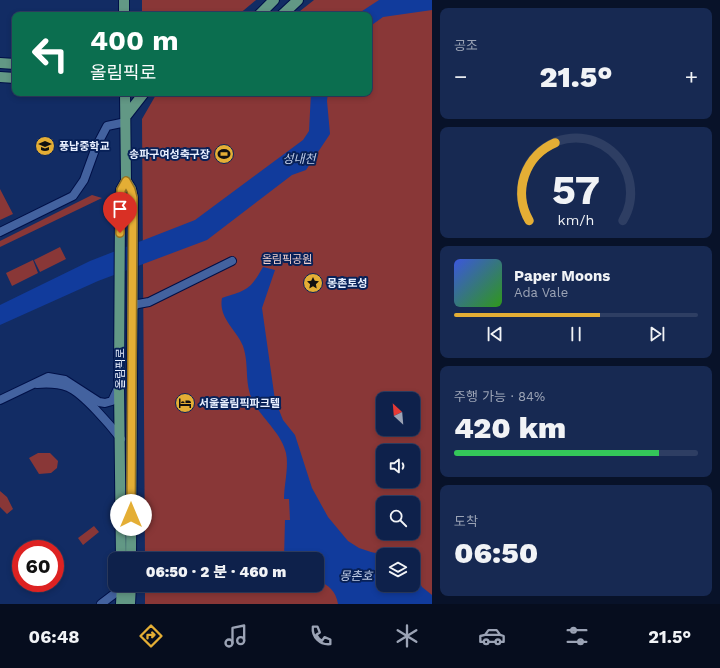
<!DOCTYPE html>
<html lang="ko">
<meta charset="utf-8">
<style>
body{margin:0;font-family:"Work Sans","Noto Sans KR",sans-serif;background:#172952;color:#f1f3f6;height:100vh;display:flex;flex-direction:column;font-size:15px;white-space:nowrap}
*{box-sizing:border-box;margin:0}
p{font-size:13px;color:#9ba3b5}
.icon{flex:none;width:22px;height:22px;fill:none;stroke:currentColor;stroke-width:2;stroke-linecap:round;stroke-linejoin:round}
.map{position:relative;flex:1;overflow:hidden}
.drawer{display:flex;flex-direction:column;gap:8px;padding:8px;background:#081229;width:288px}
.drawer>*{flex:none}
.guide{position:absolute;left:12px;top:12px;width:360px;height:84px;border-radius:8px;box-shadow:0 2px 6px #0003,0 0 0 1px #2e3e63;background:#0b6e4f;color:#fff;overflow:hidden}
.needle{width:26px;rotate:334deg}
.buttons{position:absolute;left:376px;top:392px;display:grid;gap:8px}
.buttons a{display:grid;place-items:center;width:44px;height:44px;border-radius:8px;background:#0e214b;box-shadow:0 2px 6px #0003,0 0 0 1px #2e3e63;font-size:20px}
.speed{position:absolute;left:12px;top:540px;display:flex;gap:8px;font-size:20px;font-weight:700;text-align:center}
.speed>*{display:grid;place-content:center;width:52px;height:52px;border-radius:50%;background:#0e214b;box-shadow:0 2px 6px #0003,0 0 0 1px #2e3e63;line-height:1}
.speed .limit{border:6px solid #d22;background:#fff;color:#111}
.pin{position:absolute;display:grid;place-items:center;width:34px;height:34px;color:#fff;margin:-41px -17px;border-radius:50% 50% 50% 0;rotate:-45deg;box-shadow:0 0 4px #0007}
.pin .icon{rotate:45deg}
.me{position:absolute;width:44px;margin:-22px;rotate:0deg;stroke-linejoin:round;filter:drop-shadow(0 0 3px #0008)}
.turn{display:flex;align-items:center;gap:14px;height:84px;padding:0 12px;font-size:18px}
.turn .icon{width:52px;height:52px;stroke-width:2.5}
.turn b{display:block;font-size:28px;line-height:34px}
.big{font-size:30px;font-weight:800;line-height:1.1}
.drawer .tile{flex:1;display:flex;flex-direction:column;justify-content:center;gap:6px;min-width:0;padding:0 14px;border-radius:8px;background:#172952}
.drawer .dial{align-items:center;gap:0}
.dial svg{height:104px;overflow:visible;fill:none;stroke:#2e3e63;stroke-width:7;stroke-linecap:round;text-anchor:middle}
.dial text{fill:#f1f3f6;stroke:none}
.song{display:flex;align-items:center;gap:12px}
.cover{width:48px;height:48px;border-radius:6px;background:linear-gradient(135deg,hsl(230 70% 55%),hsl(110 70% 35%))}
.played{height:4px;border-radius:2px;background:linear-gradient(90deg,#e4ae35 60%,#2e3e63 60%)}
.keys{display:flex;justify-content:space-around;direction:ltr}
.heat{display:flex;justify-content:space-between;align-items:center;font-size:22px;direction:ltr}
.charge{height:6px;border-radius:3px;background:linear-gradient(90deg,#34c759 84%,#2e3e63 0)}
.trip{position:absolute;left:108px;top:552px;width:216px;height:40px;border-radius:8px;background:#0e214b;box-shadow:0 2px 6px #0003,0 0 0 1px #2e3e63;font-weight:800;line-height:40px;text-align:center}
.tabs{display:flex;height:64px;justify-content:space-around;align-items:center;background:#060d1e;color:#9ba3b5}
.tabs .icon{width:28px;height:28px}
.tabs .active{color:#e4ae35}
.tabs b{font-size:18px;color:#f1f3f6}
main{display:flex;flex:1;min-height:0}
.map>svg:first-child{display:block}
</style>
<main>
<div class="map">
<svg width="432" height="604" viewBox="0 0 432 604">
<rect width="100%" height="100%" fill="#122c64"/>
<path fill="#893737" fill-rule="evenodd" d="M142,0h114l-18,15h-96z
M314,0h118v604h-287v-19h172v-26h-172l-3,-440 15,-26h212v-78h-74zM383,399h30v30h-30zM383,451h30v30h-30zM383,503h30v30h-30zM383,555h30v30h-30z
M0,189l13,25 -13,6z
M92,195l10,3 -102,49v-6z
M60,247l6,12 -26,13 -6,-12z
M33,260l5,13 -26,13 -6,-13z
M38,453h12l8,8 -1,7 -6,5 -12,1 -10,-16z
M0,491l7,6 6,12 -6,5 -7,-7z
M94,526l5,6 -16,13 -5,-7z"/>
<path fill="#113b9c" d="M379,0h53v10l-49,7 -14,10v-12h-13z
M311,93h17l-1,8 3,33 -24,36 -14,5 -85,65 -109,41 -98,44v-20l90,-44 105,-41 108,-80 6,-9z
M263,267l12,3 -13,38 13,92 8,20 12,15 17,53 16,29 20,24 11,7 12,4 9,2 14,-2 9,3h-20v30h30v-15l9,17 10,8v9h-94c-2,-12 -9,-20 -21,-23v-22h-33l1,-39h5l-1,-21h-5c0,-14 5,-32 2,-46 -4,-18 -21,-32 -31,-48 -12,-20 -5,-38 -12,-59 -6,-16 -25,-28 -21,-48 25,-8 28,-8 41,-31z"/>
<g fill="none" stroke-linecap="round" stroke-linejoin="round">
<g stroke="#001047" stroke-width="10">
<path id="minor" d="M0,232l73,-36 11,-16 12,-33 11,-21 19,-4
M132,307l6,-3 11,-2 83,-41
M37,384c11,-1 20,-1 31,3 15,6 43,39 53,52
M0,400l48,-23 17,3 34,22 6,1 7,-2 7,-15
M101,604l21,-16"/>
</g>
<g stroke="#001047" stroke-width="12">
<path id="major" d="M124,15v-15
M259,15l15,-15
M282,15l16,-15
M0,63l15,1
M0,77l15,1
M126,116l18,-23
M126,181l5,8 2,9 -2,361
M121,559l-2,-173 1,-182 1,-14 5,-9 -1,-88
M121,604l1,-19
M130,604l1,-19"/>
</g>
<use href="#minor" stroke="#43629f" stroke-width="8"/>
<use href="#major" stroke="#629885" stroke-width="10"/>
</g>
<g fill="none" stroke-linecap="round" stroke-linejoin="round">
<g stroke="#947122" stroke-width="10">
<path id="route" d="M120,233l1,-43 5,-9 5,9 2,8 -2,317"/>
</g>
<use href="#route" stroke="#e4ae35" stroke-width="7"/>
</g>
<defs>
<g id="school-disc" transform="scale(1)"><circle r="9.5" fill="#e4ae35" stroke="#082158"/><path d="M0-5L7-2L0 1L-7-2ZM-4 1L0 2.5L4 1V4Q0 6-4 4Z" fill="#111"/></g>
<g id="stadium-disc" transform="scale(1)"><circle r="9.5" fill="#e4ae35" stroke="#082158"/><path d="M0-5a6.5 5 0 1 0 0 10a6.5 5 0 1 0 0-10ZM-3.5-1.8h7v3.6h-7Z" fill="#111"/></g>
<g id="sight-disc" transform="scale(1)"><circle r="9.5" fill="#e4ae35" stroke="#082158"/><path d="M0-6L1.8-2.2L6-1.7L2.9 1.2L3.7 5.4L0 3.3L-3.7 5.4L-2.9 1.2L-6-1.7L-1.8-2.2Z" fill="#111"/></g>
<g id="hotel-disc" transform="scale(1)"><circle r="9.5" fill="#e4ae35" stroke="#082158"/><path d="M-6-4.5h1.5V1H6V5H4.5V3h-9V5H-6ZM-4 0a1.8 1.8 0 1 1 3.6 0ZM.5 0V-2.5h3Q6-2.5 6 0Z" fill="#111"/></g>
</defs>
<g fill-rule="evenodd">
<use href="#school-disc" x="45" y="146"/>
<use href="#stadium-disc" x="224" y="154"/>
<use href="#sight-disc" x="313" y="283"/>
<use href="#hotel-disc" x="185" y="403"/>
</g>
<g text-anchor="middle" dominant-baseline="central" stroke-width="4" stroke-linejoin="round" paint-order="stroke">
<g font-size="11" font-weight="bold" fill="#e9f0ff" stroke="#082158" text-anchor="start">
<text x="59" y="146">풍납중학교</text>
<text x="210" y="154" text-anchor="end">송파구여성축구장</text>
<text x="327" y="283">몽촌토성</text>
<text x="199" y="403">서울올림픽파크텔</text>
</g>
<g font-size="11" fill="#f2d0cd" stroke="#082158">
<text x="287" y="259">올림픽공원</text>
</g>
<g font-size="11" fill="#e9f0ff" stroke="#082158">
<text transform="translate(120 369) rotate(-90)">올림픽로</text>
</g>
<g font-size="12" font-style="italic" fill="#bfcce6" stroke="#082158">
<text x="299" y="159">성내천</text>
<text x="356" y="576">몽촌호</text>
</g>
</g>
</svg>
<div class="buttons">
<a><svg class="needle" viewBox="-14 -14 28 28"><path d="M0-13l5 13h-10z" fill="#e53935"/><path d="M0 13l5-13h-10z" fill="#9ba3b5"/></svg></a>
<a><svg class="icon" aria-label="sound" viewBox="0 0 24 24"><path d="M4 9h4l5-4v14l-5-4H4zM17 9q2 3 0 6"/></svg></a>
<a><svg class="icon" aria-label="search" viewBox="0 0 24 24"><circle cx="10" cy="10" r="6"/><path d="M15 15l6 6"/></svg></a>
<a><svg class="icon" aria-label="layers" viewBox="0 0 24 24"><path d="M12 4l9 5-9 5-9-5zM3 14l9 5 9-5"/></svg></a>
</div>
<div class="speed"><div class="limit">60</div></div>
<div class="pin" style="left:120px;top:233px;background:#d93025"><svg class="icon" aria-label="arrive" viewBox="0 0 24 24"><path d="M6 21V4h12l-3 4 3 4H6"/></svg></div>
<svg class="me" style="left:131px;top:515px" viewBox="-20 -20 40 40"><circle r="19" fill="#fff"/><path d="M0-13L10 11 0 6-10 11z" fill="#e4ae35"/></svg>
<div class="trip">06:50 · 2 분 · 460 m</div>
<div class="guide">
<div class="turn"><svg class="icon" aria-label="left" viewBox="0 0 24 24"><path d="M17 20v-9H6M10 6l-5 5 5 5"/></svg><div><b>400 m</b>올림픽로</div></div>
</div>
</div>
<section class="drawer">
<div class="tile"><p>공조</p>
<div class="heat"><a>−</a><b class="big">21.5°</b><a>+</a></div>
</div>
<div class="tile dial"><svg viewBox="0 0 100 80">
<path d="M14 69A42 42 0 1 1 86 69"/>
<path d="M14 69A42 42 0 0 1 34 9" stroke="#e4ae35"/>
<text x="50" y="56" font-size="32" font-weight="700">57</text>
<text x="50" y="72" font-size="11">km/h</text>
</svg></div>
<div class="tile">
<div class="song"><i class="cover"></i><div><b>Paper Moons</b><p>Ada Vale</p></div></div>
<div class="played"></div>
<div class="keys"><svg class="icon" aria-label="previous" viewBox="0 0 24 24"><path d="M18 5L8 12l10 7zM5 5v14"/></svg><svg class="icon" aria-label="pause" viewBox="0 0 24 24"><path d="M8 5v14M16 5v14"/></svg><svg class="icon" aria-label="next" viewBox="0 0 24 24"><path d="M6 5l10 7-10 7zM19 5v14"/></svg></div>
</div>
<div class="tile"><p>주행 가능 · 84%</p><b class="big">420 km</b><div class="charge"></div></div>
<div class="tile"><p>도착</p><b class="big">06:50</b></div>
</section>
</main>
<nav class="tabs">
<b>06:48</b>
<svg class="icon active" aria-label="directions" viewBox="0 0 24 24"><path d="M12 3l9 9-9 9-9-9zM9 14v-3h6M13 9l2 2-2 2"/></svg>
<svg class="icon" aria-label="music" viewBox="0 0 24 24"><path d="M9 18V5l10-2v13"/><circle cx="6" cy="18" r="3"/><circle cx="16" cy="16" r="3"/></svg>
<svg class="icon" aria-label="phone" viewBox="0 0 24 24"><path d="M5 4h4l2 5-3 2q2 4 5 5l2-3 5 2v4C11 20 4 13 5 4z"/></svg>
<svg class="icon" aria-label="climate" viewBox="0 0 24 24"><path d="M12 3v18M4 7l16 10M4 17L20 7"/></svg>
<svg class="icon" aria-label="car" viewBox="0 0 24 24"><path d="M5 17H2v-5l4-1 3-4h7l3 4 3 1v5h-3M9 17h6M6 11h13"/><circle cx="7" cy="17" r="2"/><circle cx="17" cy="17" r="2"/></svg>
<svg class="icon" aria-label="filters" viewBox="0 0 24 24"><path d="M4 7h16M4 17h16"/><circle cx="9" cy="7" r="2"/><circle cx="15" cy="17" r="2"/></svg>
<b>21.5°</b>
</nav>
